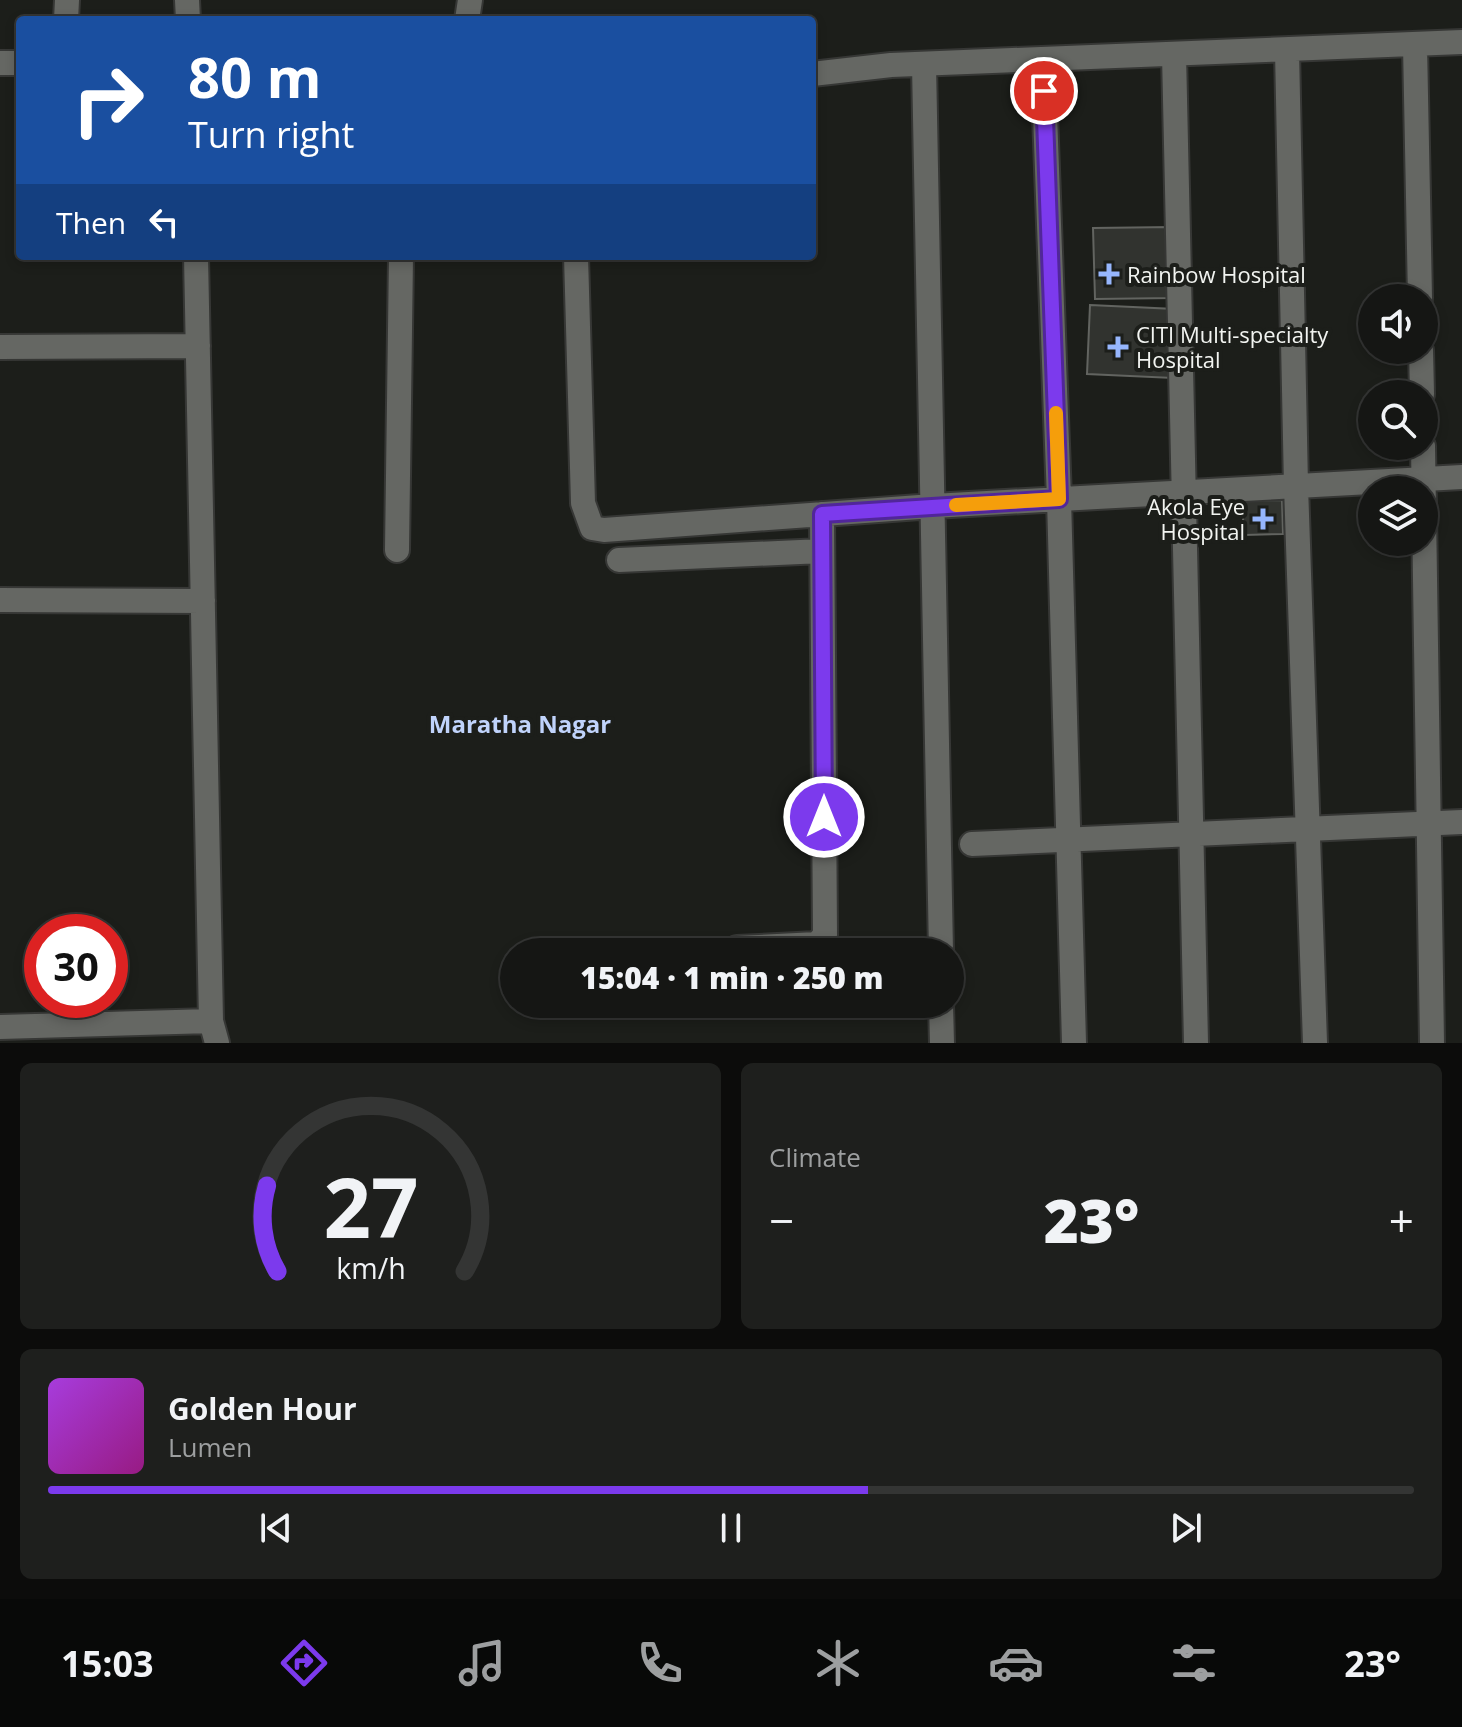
<!DOCTYPE html>
<meta charset="utf-8">
<style>
body{margin:0;font-family:"Open Sans",sans-serif;background:#1e1f1d;color:#f1f3f6;height:100vh;display:flex;flex-direction:column;font-size:30px;white-space:nowrap}
*{box-sizing:border-box;margin:0}
p{font-size:26px;color:#9d9fa0}
.icon{flex:none;width:44px;height:44px;fill:none;stroke:currentColor;stroke-width:2;stroke-linecap:round;stroke-linejoin:round}
.map{position:relative;height:1043px;overflow:hidden}
.panel{display:flex;flex-direction:column;gap:20px;padding:20px;background:#0c0c0b;flex:1}
.panel>*{flex:none}
.hud{position:absolute;left:16px;top:16px;width:800px;height:244px;border-radius:8px;box-shadow:0 4px 12px #0003,0 0 0 2px #343534;background:#1a4fa0;color:#fff;overflow:hidden}
.tools{position:absolute;left:1358px;top:284px;display:grid;gap:16px}
.tools a{display:grid;place-items:center;width:80px;height:80px;border-radius:50%;background:#151614;box-shadow:0 4px 12px #0003,0 0 0 2px #343534;font-size:40px}
.speed{position:absolute;left:24px;top:914px;display:flex;gap:16px;font-size:40px;font-weight:700;text-align:center}
.speed>*{display:grid;place-content:center;width:104px;height:104px;border-radius:50%;background:#151614;box-shadow:0 4px 12px #0003,0 0 0 2px #343534;line-height:1}
.speed .limit{border:12px solid #d22;background:#fff;color:#111}
.pin{position:absolute;display:grid;place-items:center;width:68px;height:68px;color:#fff;margin:-34px;border:4px solid #fff;border-radius:50%;box-shadow:0 2px 8px #0007}
.me{position:absolute;width:88px;margin:-44px;rotate:0deg;stroke-linejoin:round;filter:drop-shadow(0 0 6px #0008)}
.turn{display:flex;align-items:center;gap:28px;height:168px;padding:0 40px;font-size:36px}
.turn .icon{width:104px;height:104px;stroke-width:2.5}
.turn b{display:block;font-size:56px;line-height:68px}
.then{display:flex;align-items:center;height:76px;padding:0 40px;background:#0003;gap:16px;font-size:30px}
.big{font-size:60px;font-weight:800;line-height:1.1}
.panel .card{flex:1;display:flex;flex-direction:column;justify-content:center;gap:12px;min-width:0;padding:0 28px;border-radius:12px;background:#1e1f1d}
.panel .dial{align-items:center;gap:0}
.dial svg{height:208px;overflow:visible;fill:none;stroke:#343534;stroke-width:7;stroke-linecap:round;text-anchor:middle}
.dial text{fill:#f1f3f6;stroke:none}
.song{display:flex;align-items:center;gap:24px}
.cover{width:96px;height:96px;border-radius:12px;background:linear-gradient(135deg,hsl(280 70% 55%),hsl(310 70% 35%))}
.played{height:8px;border-radius:4px;background:linear-gradient(90deg,#7c3aed 60%,#343534 60%)}
.keys{display:flex;justify-content:space-around;direction:ltr}
.heat{display:flex;justify-content:space-between;align-items:center;font-size:44px;direction:ltr}
.panel .tiles{flex:1;display:grid;gap:20px;grid-template-columns:1fr 1fr}
.card:last-child{grid-column:span 2}
.trip{position:absolute;left:500px;top:938px;width:464px;height:80px;border-radius:40px;background:#151614;box-shadow:0 4px 12px #0003,0 0 0 2px #343534;font-weight:800;line-height:80px;text-align:center}
.dock{display:flex;height:128px;justify-content:space-around;align-items:center;background:#080908;color:#9d9fa0}
.dock .icon{width:56px;height:56px}
.dock .on{color:#7c3aed}
.dock b{font-size:36px;color:#f1f3f6}
.map>svg:first-child{display:block}
</style>
<div class="map">
<svg width="1462" height="1043" viewBox="0 0 1462 1043">
<rect width="100%" height="100%" fill="#1c1e1a"/>
<path fill="#31332f" stroke="#626460" stroke-width="2" d="M1172,227l2,71 -79,1 -2,-71z
M1090,305l85,4 -2,69 -86,-4z
M1282,500l1,34 -39,1 -2,-34z"/>
<g fill="none" stroke-linecap="round" stroke-linejoin="round">
<g stroke="#363735" stroke-width="28">
<path id="minor" d="M187,0l1,20
M66,20l1,-20
M467,20l3,-20
M1415,45l5,253
M1287,50l9,436 19,557
M1174,54l22,989
M1043,59l16,440 15,544
M0,63h20
M924,64l17,888
M812,74l79,-9 571,-23
M196,256l15,765 6,22
M576,256l7,247 9,25 12,2 329,-24 529,-29
M0,347l198,-1
M1421,350l1,44
M1423,446l9,597
M397,550l4,-294
M619,560l203,-9
M0,600l203,1
M972,844l490,-22
M737,948l80,-4 8,-9 -3,-421
M941,1004l1,39
M0,1027l211,-6"/>
</g>
<use href="#minor" stroke="#656763" stroke-width="24"/>
</g>
<g fill="none" stroke-linecap="round" stroke-linejoin="round">
<g stroke="#51269a" stroke-width="20">
<path id="route" d="M824,817l-2,-303 237,-15 -15,-408"/>
</g>
<use href="#route" stroke="#7c3aed" stroke-width="14"/>
<path stroke="#f59e0b" stroke-width="14" d="M956,505l103,-6 -3,-86"/>
</g>
<g fill="#96b6fd" stroke="#1c1e1a" stroke-width="3">
<path d="M1105 262h8v8h8v8h-8v8h-8v-8h-8v-8h8z"/>
<path d="M1114 335h8v8h8v8h-8v8h-8v-8h-8v-8h8z"/>
<path d="M1259 507h8v8h8v8h-8v8h-8v-8h-8v-8h8z"/>
</g>
<g text-anchor="middle" dominant-baseline="central" stroke-width="8" stroke-linejoin="round" paint-order="stroke">
<g font-size="22" fill="#f2f4f1" stroke="#1c1e1a" text-anchor="start">
<text x="1127" y="274">Rainbow Hospital</text>
<text x="1136" y="334">CITI Multi-specialty<tspan x="1136" dy="25">Hospital</tspan></text>
<text x="1245" y="506" text-anchor="end">Akola Eye<tspan x="1245" dy="25">Hospital</tspan></text>
</g>
<g font-size="24" font-weight="bold" fill="#c0d3fb" stroke="#1c1e1a">
<text x="520" y="723">Maratha Nagar</text>
</g>
</g>
</svg>
<div class="tools">
<a><svg class="icon" aria-label="sound" viewBox="0 0 24 24"><path d="M4 9h4l5-4v14l-5-4H4zM17 9q2 3 0 6"/></svg></a>
<a><svg class="icon" aria-label="search" viewBox="0 0 24 24"><circle cx="10" cy="10" r="6"/><path d="M15 15l6 6"/></svg></a>
<a><svg class="icon" aria-label="layers" viewBox="0 0 24 24"><path d="M12 4l9 5-9 5-9-5zM3 14l9 5 9-5"/></svg></a>
</div>
<div class="speed"><div class="limit">30</div></div>
<div class="pin" style="left:1044px;top:91px;background:#d93025"><svg class="icon" aria-label="arrive" viewBox="0 0 24 24"><path d="M6 21V4h12l-3 4 3 4H6"/></svg></div>
<svg class="me" style="left:824px;top:817px" viewBox="-20 -20 40 40"><circle r="17" fill="#7c3aed" stroke="#fff" stroke-width="3"/><path d="M0-11L8 9 0 5-8 9z" fill="#fff"/></svg>
<div class="trip">15:04 · 1 min · 250 m</div>
<div class="hud">
<div class="turn"><svg class="icon" aria-label="right" viewBox="0 0 24 24"><path d="M7 20v-9h11M14 6l5 5-5 5"/></svg><div><b>80 m</b>Turn right</div></div>
<div class="then">Then<svg class="icon" aria-label="left" viewBox="0 0 24 24"><path d="M17 20v-9H6M10 6l-5 5 5 5"/></svg></div>
</div>
</div>
<section class="panel">
<div class="tiles">
<div class="card dial"><svg viewBox="0 0 100 80">
<path d="M14 69A42 42 0 1 1 86 69"/>
<path d="M14 69A42 42 0 0 1 10 36" stroke="#7c3aed"/>
<text x="50" y="56" font-size="32" font-weight="700">27</text>
<text x="50" y="72" font-size="11">km/h</text>
</svg></div>
<div class="card"><p>Climate</p>
<div class="heat"><a>−</a><b class="big">23°</b><a>+</a></div>
</div>
<div class="card">
<div class="song"><i class="cover"></i><div><b>Golden Hour</b><p>Lumen</p></div></div>
<div class="played"></div>
<div class="keys"><svg class="icon" aria-label="previous" viewBox="0 0 24 24"><path d="M18 5L8 12l10 7zM5 5v14"/></svg><svg class="icon" aria-label="pause" viewBox="0 0 24 24"><path d="M8 5v14M16 5v14"/></svg><svg class="icon" aria-label="next" viewBox="0 0 24 24"><path d="M6 5l10 7-10 7zM19 5v14"/></svg></div>
</div>
</div>
</section>
<nav class="dock">
<b>15:03</b>
<svg class="icon on" aria-label="directions" viewBox="0 0 24 24"><path d="M12 3l9 9-9 9-9-9zM9 14v-3h6M13 9l2 2-2 2"/></svg>
<svg class="icon" aria-label="music" viewBox="0 0 24 24"><path d="M9 18V5l10-2v13"/><circle cx="6" cy="18" r="3"/><circle cx="16" cy="16" r="3"/></svg>
<svg class="icon" aria-label="phone" viewBox="0 0 24 24"><path d="M5 4h4l2 5-3 2q2 4 5 5l2-3 5 2v4C11 20 4 13 5 4z"/></svg>
<svg class="icon" aria-label="climate" viewBox="0 0 24 24"><path d="M12 3v18M4 7l16 10M4 17L20 7"/></svg>
<svg class="icon" aria-label="car" viewBox="0 0 24 24"><path d="M5 17H2v-5l4-1 3-4h7l3 4 3 1v5h-3M9 17h6M6 11h13"/><circle cx="7" cy="17" r="2"/><circle cx="17" cy="17" r="2"/></svg>
<svg class="icon" aria-label="filters" viewBox="0 0 24 24"><path d="M4 7h16M4 17h16"/><circle cx="9" cy="7" r="2"/><circle cx="15" cy="17" r="2"/></svg>
<b>23°</b>
</nav>
